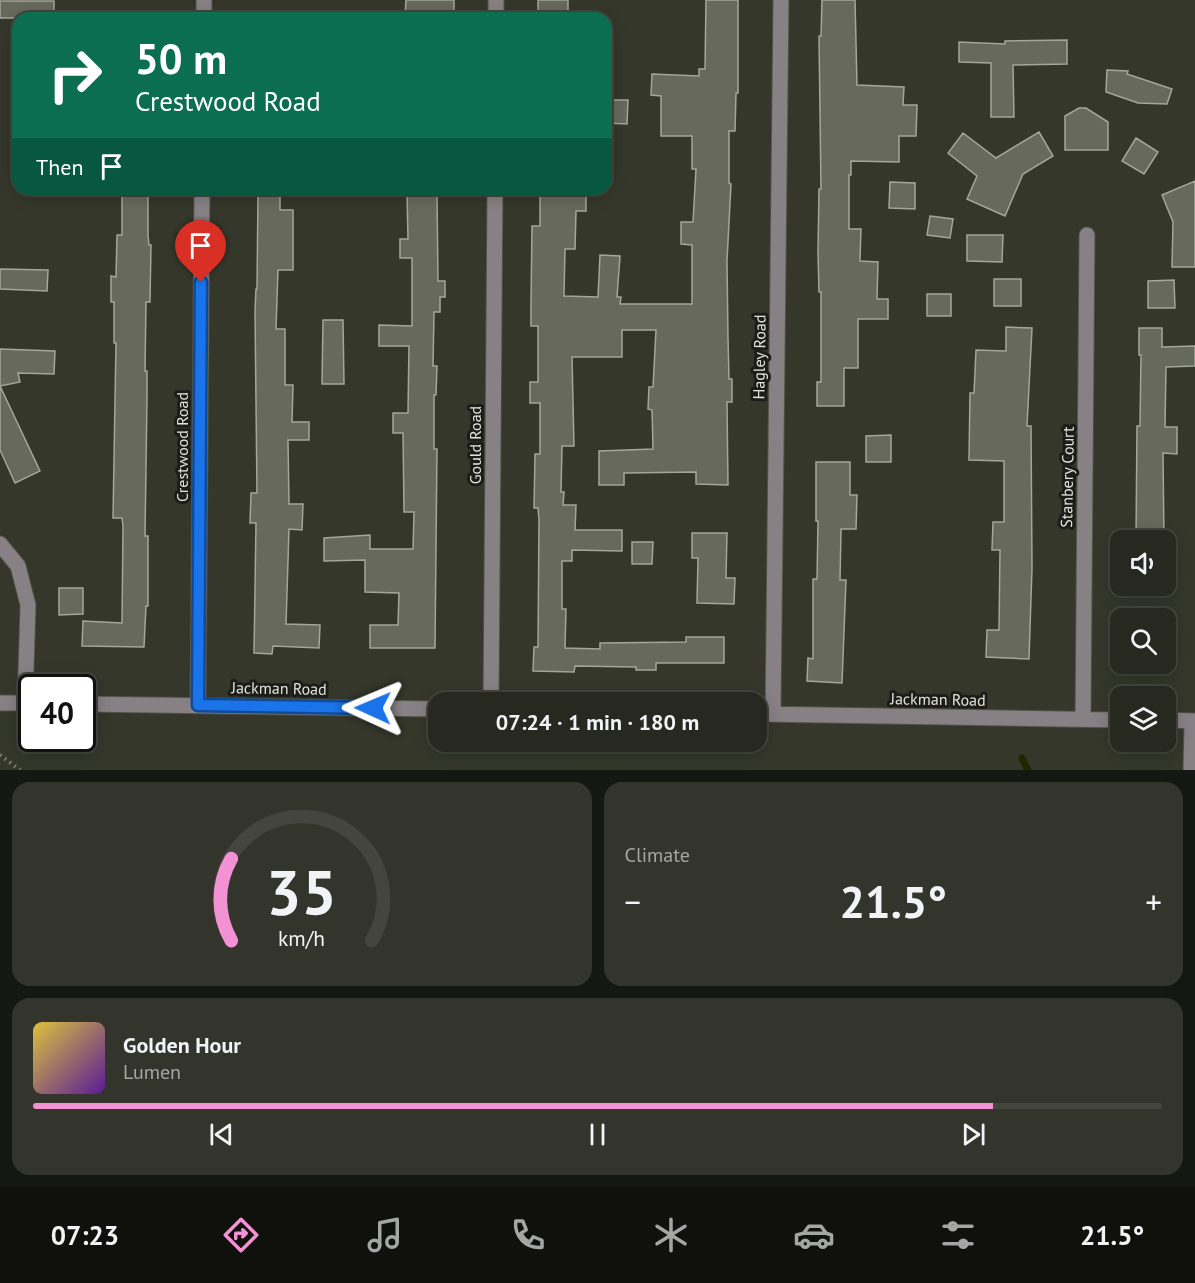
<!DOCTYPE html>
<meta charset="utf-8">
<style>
body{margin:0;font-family:"PT Sans",sans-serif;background:#33352d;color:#f1f3f6;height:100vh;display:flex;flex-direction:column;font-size:22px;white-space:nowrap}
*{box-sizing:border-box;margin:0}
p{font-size:20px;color:#a4a6a5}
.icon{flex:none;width:33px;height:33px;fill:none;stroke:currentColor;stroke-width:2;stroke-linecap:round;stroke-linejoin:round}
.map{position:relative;height:770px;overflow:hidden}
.drawer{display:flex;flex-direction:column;gap:12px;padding:12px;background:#151712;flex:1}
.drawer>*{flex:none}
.banner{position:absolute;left:12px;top:12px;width:600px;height:183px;border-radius:18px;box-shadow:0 3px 15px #0003,0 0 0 2px #43453e;background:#0b6e4f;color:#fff;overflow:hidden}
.controls{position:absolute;left:1110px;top:530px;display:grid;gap:12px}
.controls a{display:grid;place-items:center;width:66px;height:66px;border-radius:12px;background:#272920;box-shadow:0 3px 15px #0003,0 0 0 2px #43453e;font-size:30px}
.speed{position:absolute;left:18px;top:674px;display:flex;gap:12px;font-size:30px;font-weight:700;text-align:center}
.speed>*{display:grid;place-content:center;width:78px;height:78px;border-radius:50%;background:#272920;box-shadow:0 3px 15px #0003,0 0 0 2px #43453e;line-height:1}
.speed .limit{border:3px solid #111;border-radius:9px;background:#fff;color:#111}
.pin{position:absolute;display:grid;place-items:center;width:51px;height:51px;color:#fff;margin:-62px -26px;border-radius:50% 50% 50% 0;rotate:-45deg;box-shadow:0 0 6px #0007}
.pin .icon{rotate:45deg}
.me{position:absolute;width:66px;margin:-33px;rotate:271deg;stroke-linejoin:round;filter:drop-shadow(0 0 4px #0008)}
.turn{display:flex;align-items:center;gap:21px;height:126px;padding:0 24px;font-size:27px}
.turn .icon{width:78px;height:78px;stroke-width:2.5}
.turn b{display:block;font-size:42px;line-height:51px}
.then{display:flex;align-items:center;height:57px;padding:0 24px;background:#0003;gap:12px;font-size:22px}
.big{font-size:45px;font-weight:700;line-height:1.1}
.drawer .card{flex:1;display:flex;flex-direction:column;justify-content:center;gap:9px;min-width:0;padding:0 21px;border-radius:18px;background:#33352d}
.drawer .dial{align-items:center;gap:0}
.dial svg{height:156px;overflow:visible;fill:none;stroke:#43453e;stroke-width:7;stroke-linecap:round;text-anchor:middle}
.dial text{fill:#f1f3f6;stroke:none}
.song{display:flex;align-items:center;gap:18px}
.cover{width:72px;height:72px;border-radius:9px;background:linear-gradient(135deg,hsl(50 70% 55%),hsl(270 70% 35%))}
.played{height:6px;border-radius:3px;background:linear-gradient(90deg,#f391d5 85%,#43453e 85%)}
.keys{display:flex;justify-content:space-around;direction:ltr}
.heat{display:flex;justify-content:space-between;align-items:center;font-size:33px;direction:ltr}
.drawer .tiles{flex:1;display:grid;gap:12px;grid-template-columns:1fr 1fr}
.card:last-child{grid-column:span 2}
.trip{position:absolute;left:428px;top:692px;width:339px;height:60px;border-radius:18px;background:#272920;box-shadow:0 3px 15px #0003,0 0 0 2px #43453e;font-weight:700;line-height:60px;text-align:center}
.menu{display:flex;height:96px;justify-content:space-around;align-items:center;background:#10100d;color:#a4a6a5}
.menu .icon{width:42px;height:42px}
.menu .selected{color:#f391d5}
.menu b{font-size:27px;color:#f1f3f6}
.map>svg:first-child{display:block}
</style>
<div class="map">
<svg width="1195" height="770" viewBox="0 0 1195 770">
<rect width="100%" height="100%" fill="#34372a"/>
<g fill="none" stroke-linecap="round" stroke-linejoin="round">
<path stroke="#202700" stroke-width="7" d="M1022,758l6,12"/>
</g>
<path fill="#66695c" stroke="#a3a798" stroke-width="1.5" d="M406,0h48v17l-49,-1z
M538,0h30v18h-30z
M706,0h32v93h-2l-1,38h-6v52l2,1 -4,77 1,77 1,41h3v23h-5l1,83 -32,-1v-12l-72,1v12h-25v-34l54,-2 -1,-39 -4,-1 1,-22h4l3,-57h-34v27h-50l2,89h-12l-1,46h3l-1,13h13l-1,25h47v21l-50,-1v11h-10v48h4l-1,39 35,1v-6l86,-1v-5h38v26h-68v7h-20v-3l-61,-1 -1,6 -41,-1 1,-24h4l1,-127 -1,-12h-4l1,-54h5v-51h-10v-21h8v-56h-7v-23l1,-77h8v-37h46v22h-10l-1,38h-10l-1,47 34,1 2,-42 20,1 -3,41h4l-1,7h72v-59l-11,-1v-22h12l3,-53h-4v-33h-31v-40l-10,-1 1,-21 47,2v-7h6z
M822,0h33l2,85 47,2 -1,18h14l-1,31h-17v26l-48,-1v14h-2v54h12l-1,32 18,1 -1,37h11v20h-30v49h-14v38h-27v-24h4v-90h-2l-1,-40 1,-63h2l-2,-153h2z
M0,1h54v17h-54z
M1067,40v24l-54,1 1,52h-23v-54l-32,-1v-20l46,2v-3z
M1107,70l21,1 -1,3 45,15 -5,15 -29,-1 -32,-11z
M606,100h22l-1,24 -21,-1z
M1079,108h7l22,14v28h-43v-34z
M1039,132l14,24 -30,18 -18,42 -38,-17 10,-23 -29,-23 15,-20 33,25z
M1136,138l22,14 -14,22 -22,-13z
M1195,181v86h-23l1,-45 -11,-27z
M890,182l25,1v26l-26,-1z
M258,192l22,1v17h13v60h-15l-2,59h9v56h8l-1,37h17v18h-21l1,64h14l-1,26 -13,-1 -3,95 34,1 -1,23 -46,-2 -1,8 -18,-1 2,-130h-6l1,-30h6l-2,-182 1,-22h1z
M407,194h30l1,87h7v16h-5v15h-6l-1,54h4l-1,29h-2v54h3l-2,199h-65v-23h28l1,-32 -34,-1v-32l-41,1v-23l46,-3v14h43l1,-37h-10l-1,-79h-10v-20h15l1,-67h-30v-21l33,1v-68h-12v-19h8z
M122,196h26v40l1,9h2l-1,57h-4l-1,69h2v27l-2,138h3v70h-2l-2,41 -62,-1 1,-25 39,2 1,-97 -1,-8h-9l3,-175h-2v-41h-3v-26l5,1 1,-42h5z
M930,216l23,3 -3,19 -23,-3z
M967,235h36l-1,27 -35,-1z
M0,269l48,1 -1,21 -47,-2z
M994,279h27v27h-27z
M1174,280l1,28h-27v-27z
M927,294h24v22h-24z
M323,320h20l1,64h-22z
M1006,327l26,1 -5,98h4l1,142 -3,91 -43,-2 1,-27h12l1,-80h-8l1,-28h11v-61l-35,-1 1,-67h4l2,-43 30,1z
M1139,328h23v19l33,-1v20l-29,1 -1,60h12v27l-14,-1 1,87h-28l1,-114h3l1,-71h-2z
M0,349l55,2 -1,23 -36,-1 2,9 -20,4z
M0,386l40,85 -25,12 -15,-33z
M891,435v27h-25v-26z
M816,462h34v33h7l-1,34h-15l-1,51h6l-4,103 -35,-2 1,-23 5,1v-80h4l1,-58h-2z
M692,533h35l-1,45h9l-1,26 -37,-1 1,-45h-6z
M632,542h21l-1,22h-20z
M59,588h24v26l-24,1z"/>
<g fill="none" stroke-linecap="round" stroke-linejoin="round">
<g stroke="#505346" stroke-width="17">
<path id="minor" d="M204,18v-18
M496,18v-18
M0,544l18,22 10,39 -3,98
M491,702l4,-513
M0,703h32
M82,704l356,5
M198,705l4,-516
M756,714l364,6
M773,714l8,-714
M1083,719l4,-484
M1166,720l29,1
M1191,770l1,-49"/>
</g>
<path stroke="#86887e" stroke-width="4" stroke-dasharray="1.5 4.5" stroke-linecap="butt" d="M0,755l20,15"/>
<use href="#minor" stroke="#878084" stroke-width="15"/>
</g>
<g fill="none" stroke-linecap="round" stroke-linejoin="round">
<g stroke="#114b97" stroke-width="15">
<path id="route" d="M201,282l-3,423 175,3"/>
</g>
<use href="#route" stroke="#1a73e8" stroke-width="10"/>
</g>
<g text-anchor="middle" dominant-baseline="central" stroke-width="6" stroke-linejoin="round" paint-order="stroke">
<g font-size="16" fill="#e1e3db" stroke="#1c1d18">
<text transform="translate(759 357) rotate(-89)">Hagley Road</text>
<text transform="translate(475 445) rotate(-90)">Gould Road</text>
<text transform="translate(182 447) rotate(-90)">Crestwood Road</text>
<text transform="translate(1067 477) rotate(-89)">Stanbery Court</text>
<text transform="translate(279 688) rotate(1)">Jackman Road</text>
<text transform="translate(938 699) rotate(1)">Jackman Road</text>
</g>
</g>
</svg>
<div class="controls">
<a><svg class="icon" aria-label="sound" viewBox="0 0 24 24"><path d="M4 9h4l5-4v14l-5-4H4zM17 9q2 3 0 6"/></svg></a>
<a><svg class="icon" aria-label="search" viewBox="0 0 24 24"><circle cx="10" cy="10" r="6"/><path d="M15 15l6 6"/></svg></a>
<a><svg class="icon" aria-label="layers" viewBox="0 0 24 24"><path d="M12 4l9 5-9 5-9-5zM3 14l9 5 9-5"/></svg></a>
</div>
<div class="speed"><div class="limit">40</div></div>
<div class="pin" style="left:201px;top:282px;background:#d93025"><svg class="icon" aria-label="arrive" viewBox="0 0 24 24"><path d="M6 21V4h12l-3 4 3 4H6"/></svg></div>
<svg class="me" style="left:373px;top:708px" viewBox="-20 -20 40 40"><path d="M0-17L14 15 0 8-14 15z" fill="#1a73e8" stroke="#fff" stroke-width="4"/></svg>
<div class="trip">07:24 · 1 min · 180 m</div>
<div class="banner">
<div class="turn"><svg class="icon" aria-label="right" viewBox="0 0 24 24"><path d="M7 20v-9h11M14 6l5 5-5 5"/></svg><div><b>50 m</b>Crestwood Road</div></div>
<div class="then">Then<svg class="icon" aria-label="arrive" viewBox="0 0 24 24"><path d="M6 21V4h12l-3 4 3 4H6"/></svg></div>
</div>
</div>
<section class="drawer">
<div class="tiles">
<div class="card dial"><svg viewBox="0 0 100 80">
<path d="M14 69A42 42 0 1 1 86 69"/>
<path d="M14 69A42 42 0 0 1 14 27" stroke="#f391d5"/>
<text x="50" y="56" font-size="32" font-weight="700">35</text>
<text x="50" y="72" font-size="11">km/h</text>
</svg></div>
<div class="card"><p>Climate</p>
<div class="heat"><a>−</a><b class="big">21.5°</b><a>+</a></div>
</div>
<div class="card">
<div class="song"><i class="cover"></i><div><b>Golden Hour</b><p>Lumen</p></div></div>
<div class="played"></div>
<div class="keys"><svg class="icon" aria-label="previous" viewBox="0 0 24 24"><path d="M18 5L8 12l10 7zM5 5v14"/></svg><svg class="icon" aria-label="pause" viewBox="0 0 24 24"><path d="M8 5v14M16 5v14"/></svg><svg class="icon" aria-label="next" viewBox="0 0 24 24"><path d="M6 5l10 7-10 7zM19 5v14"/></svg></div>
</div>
</div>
</section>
<nav class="menu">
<b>07:23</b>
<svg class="icon selected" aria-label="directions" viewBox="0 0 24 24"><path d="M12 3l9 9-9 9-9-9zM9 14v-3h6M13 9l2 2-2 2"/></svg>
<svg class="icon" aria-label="music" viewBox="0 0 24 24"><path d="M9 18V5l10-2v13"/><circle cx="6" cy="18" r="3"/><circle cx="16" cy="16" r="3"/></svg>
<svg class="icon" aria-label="phone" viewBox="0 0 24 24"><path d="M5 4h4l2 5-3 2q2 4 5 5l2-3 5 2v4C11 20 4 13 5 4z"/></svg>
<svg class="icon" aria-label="climate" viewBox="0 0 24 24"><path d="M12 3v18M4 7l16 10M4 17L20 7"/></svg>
<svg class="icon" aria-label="car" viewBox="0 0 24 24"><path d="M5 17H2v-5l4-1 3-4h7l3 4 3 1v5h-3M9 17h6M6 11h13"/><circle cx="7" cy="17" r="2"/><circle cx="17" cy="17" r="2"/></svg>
<svg class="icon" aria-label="filters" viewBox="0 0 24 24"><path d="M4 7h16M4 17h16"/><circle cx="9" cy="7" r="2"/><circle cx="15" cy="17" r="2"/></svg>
<b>21.5°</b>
</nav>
